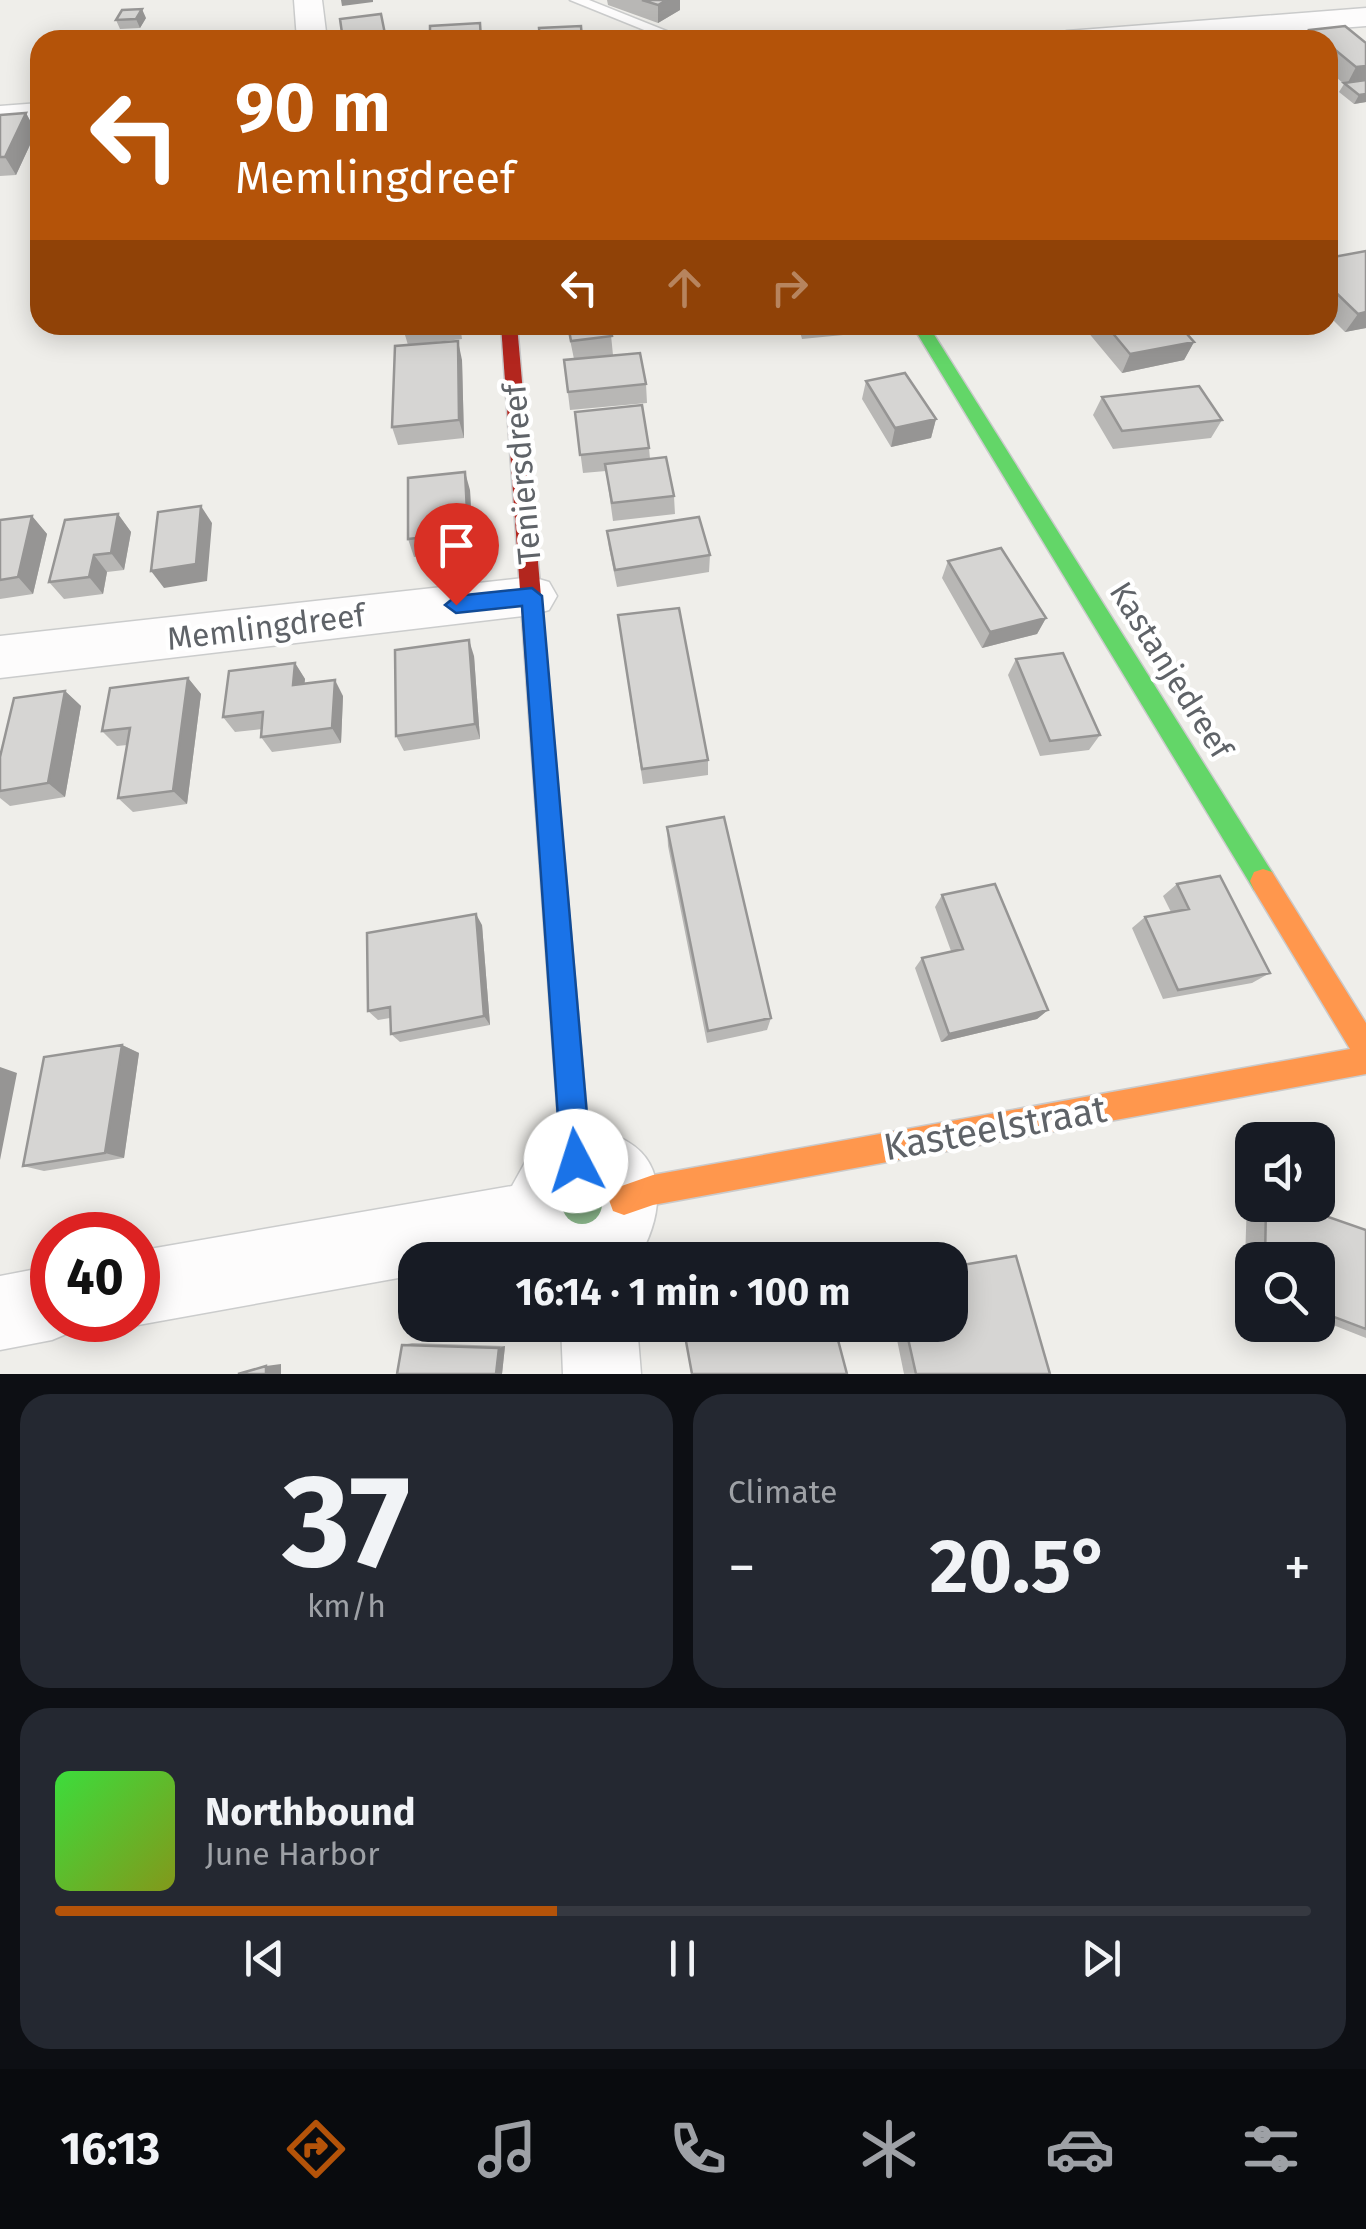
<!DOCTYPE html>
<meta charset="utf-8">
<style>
body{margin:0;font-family:"Fira Sans",sans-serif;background:#242831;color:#f1f3f6;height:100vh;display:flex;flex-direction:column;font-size:38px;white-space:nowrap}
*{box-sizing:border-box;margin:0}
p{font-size:32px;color:#9ea1a6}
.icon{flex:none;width:55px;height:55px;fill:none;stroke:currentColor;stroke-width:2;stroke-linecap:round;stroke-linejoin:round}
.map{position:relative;height:1374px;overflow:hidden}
.sheet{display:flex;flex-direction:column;gap:20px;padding:20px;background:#0d0f14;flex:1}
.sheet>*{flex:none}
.guide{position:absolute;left:30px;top:30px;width:1308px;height:305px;border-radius:30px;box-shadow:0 5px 25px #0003;background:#b45309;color:#fff;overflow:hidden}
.fabs{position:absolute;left:1235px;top:1122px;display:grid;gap:20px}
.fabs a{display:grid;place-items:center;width:100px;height:100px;border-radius:20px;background:#171b24;box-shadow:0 5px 25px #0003;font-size:50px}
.speed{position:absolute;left:30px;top:1212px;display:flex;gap:20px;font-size:50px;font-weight:700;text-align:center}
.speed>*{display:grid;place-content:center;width:130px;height:130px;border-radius:50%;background:#171b24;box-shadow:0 5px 25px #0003;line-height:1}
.speed .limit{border:15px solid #d22;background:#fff;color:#111}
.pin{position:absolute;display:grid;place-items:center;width:85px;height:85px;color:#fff;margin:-102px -42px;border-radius:50% 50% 50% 0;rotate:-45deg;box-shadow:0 0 10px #0007}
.pin .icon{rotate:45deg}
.me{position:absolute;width:110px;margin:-55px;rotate:355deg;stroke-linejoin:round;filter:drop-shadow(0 0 8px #0008)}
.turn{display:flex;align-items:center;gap:35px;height:210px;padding:0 40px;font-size:45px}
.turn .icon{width:130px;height:130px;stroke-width:2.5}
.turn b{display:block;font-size:70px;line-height:85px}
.lanes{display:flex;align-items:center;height:95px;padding:0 40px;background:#0003;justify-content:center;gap:50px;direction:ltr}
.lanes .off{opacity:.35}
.big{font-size:75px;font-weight:700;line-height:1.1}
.sheet .tile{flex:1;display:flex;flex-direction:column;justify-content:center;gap:15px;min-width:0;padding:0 35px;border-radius:30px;background:#242831}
.sheet .dial{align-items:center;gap:0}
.dial b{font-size:130px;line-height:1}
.song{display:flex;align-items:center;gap:30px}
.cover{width:120px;height:120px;border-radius:15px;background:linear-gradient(135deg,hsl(120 70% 55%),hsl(70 70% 35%))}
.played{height:10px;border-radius:5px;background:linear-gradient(90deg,#b45309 40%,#363941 40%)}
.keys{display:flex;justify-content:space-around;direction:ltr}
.heat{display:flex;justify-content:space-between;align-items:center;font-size:55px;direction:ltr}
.sheet .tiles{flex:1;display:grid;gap:20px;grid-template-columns:1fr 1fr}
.tile:last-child{grid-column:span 2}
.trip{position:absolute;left:398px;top:1242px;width:570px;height:100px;border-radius:30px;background:#171b24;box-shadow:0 5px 25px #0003;font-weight:700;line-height:100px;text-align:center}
.dock{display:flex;height:160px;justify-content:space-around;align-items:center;background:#090b0e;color:#9ea1a6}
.dock .icon{width:70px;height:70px}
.dock .selected{color:#b45309}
.dock b{font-size:45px;color:#f1f3f6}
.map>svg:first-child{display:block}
</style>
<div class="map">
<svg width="1366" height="1374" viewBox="0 0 1366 1374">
<rect width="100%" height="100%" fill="#efeeea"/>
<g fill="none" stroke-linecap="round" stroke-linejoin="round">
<g stroke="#cbcccc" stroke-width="3">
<path id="lane" d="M570,0h19l100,40h-20z"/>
</g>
<g stroke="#cbcccc" stroke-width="3">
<path id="street" d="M294,0h28l5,40h-30z
M1366,8v18l-186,14h-128l5,-6 10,-3z
M40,103v20l-40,3v-20z
M532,577l17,5 8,14 -8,14 -17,5 -532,63v-42z
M576,1126c17,4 37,6 52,16 44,26 31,83 9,118h-112l-3,-4 -23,4h-84v15l-277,50 -12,-5h12v-69l374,-65 20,-36zM583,1197l5,5 -6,13 -5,-11z
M52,1266v54h30l-4,9 -26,11 -52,10v-74z
M561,1325h76l4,49h-78z"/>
</g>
<g stroke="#cacacb" stroke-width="3">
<path id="fast" d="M912,325h16l344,547 4,9 -4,9 -9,3 -9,-3z"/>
</g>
<g stroke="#cacacb" stroke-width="3">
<path id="slow" d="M1263,869l9,3 94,151v51l-713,131 -29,10 -11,-4 -4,-11 4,-11 40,-14 697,-126 -96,-159 -4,-9 4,-9z"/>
</g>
<g stroke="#cacacb" stroke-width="3">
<path id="jam" d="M501,325h16l74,836 -4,11 -11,4 -11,-4 -4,-11z"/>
</g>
<use href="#lane" fill="#fdfcfc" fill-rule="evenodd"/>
<use href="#street" fill="#fdfcfc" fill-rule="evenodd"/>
<use href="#fast" fill="#63d668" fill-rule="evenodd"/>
<use href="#slow" fill="#ff974d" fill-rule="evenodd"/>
<use href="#jam" fill="#b3261e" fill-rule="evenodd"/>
</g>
<circle fill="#88b388" cx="582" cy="1204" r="20"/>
<path fill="#b8b7b5" d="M607,0h73v10l-22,13 -50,-18z
M146,18l-6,10 -20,1 -4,-9z
M1310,30l56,13v59l-12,2 -15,-12 5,-8 -16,-14v-30h-24z
M26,113l10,19 -20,43 -16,1v-61z
M1366,251v77l-21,4 -17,-17v-57z
M402,325h58l2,14 -51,6 51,15 2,78 -66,7 -6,-18 16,-82z
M567,325h43l3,30 -39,4z
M798,325h77l-1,7 -72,7z
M1082,325h97l15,17 -10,18 -62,13z
M564,360l82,24 1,19 -77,7z
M866,381l70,38 -5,19 -40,9 -29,-48z
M1102,397l120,23 -11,18 -98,11 -20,-34z
M575,412l74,36 1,11 24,37 1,18 -62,7 -7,-50 -23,2z
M470,490l3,60 -59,7 -6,-18z
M118,514l13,18 -7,38 -17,2 -4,22 -39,5 -15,-17z
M32,516l15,18 -14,60 -33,5v-79z
M607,531l103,24 -1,17 -92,15 -8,-39z
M948,561l98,57 -9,16 -55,14 -40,-70z
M618,615l90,145v15l-65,9z
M474,656l6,83 -76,12 -8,-15z
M1016,659l84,76 -11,15 -49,6 -32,-81z
M295,663l10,16 -1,5 39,12 -2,47 -69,9 -11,-15 1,-8 -27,3 -12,-15z
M188,678l13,16 -14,110 -54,8 -15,-14 9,-53 -10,1 -15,-15z
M65,691l16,15 -16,91 -55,9 -10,-8v-41z
M667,827l104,191 -4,12 -60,13 -39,-197z
M1177,884l93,89 -18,10 -89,16 -31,-71 13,-11 26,-5 -8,-16z
M942,895l106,115 -11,9 -96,23 -26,-74 7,-10 29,-7 -16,-44z
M482,925l8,100 -90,17 -9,-8 -1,-16 -12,2 -10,-9z
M122,1045l17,8 -15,105 -80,13 -21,-5z
M1252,1198v7h42l72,25v108l-48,-19v-59h-66v35l-8,-3 3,-93z
M894,1325h56l100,49h-146z
M412,1343l93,3 -3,28 -100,-29z"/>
<path fill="#969594" d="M341,0h32v2l-31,4z
M667,0h13v10l-22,13v-18z
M142,9l4,9 -6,10 -4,-9z
M1366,66v17l-20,3 10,-19z
M1366,94v8l-12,2 5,-9z
M26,113l10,19 -20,43 -11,-18z
M1366,312v16l-21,4 13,-18z
M458,341l4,19 2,78 -5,-18z
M1194,342l-10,18 -62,13 8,-19z
M936,419l-5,19 -40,9 4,-19z
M465,472l5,18 3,60 -5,-18z
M201,506l11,17 -5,58 -43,7 -13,-17z
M118,514l13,18 -7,38 -13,-17z
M32,516l15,18 -14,60 -15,-17z
M94,555l13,17 -4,22 -14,-17z
M1046,618l-9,16 -55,14 8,-16z
M469,640l5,16 6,83 -5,-15z
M295,663l10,16 -2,21 -10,-15z
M188,678l13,16 -14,110 -14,-13z
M335,680l8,16 -2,47 -9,-15z
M65,691l16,15 -16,91 -17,-14z
M476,914l6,11 8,100 -6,-9z
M1048,1010l-11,9 -96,23 8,-8z
M122,1045l17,8 -15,105 -19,-5z
M0,1067l17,6 -17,87z
M505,1346l-3,28h-6l3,-26z
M281,1364v10h-15v-8z"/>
<path fill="#d6d5d3" stroke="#969594" stroke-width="2.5" d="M642,0h25l-9,5z
M142,9l-6,10 -20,1 6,-10z
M381,14l5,25 -43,1 -3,-21z
M480,23l1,17h-51v-14z
M581,26l1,14h-42l-1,-12z
M1345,26l21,17v23l-10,1 -28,-23v-4h-6l-12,-10z
M1366,80v14l-7,1 -15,-12z
M26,113l-21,44h-5v-42z
M1366,251v61l-8,2 -30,-29v-27z
M568,325h42l2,11 -41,5z
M1106,325h73l15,17 -64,12z
M458,341l1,79 -67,7 3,-81z
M640,353l6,31 -78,8 -4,-32z
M905,373l31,46 -41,9 -29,-47z
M1199,386l23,34 -100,11 -20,-34z
M642,405l7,43 -69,7 -5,-43z
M666,457l8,39 -62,7 -7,-39z
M465,472l3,60 -60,7v-61z
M201,506l-5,58 -45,7 7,-59z
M118,514l-7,39 -17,2 -5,22 -40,5 16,-62z
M32,516l-14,61 -18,3v-60z
M699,517l11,38 -95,15 -8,-39z
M1001,548l45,70 -56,14 -42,-71z
M679,608l29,152 -66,9 -24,-154z
M469,640l6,84 -79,12 -1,-86z
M1063,653l37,82 -50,6 -34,-82z
M295,663l-2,22 42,-5 -3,48 -71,9 2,-25 -40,5 6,-46z
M188,678l-15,113 -55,7 12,-70 -28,3 8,-43z
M65,691l-17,92 -48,8v-34l14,-59z
M724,817l47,201 -63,13 -41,-204z
M1220,876l50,97 -92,17 -33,-73 44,-8 -12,-25z
M995,884l53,126 -99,24 -27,-76 41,-9 -21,-54z
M476,914l8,102 -93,18 -1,-27 -22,4 -1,-78z
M122,1045l-17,108 -82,13 21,-109z
M1266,1205h28l72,25v99l-48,-18v-51h-53z
M1016,1256l34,118h-134l-11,-49h45v-58z
M683,1325h151l13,49h-155z
M402,1345l97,3 -3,26h-99z
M266,1366v8h-28z"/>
<path fill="#1a73e8" stroke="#114b97" stroke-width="2.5" d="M532,588l10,8 49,565 -4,10 -11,5 -10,-5 -5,-10 -39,-555 -66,7 -11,-8 11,-9z"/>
<g text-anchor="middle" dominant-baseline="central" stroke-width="9" stroke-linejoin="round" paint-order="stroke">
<g font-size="32" fill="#5f6368" stroke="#fff">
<text transform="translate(522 474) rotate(-95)">Teniersdreef</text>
<text transform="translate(266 627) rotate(-7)">Memlingdreef</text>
<text transform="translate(1171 670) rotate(58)">Kastanjedreef</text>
</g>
<g font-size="38" fill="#5f6368" stroke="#fff">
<text transform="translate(995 1128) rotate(-10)">Kasteelstraat</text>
</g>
</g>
</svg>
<div class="fabs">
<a><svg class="icon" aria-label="sound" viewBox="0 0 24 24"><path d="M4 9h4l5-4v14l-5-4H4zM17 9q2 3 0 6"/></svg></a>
<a><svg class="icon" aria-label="search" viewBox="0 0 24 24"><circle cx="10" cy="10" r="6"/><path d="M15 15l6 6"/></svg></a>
</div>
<div class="speed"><div class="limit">40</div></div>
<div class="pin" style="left:456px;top:605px;background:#d93025"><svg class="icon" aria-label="arrive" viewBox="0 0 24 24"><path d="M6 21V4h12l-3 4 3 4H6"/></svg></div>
<svg class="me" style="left:576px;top:1161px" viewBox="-20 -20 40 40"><circle r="19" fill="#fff"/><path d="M0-13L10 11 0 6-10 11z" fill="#1a73e8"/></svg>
<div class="trip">16:14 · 1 min · 100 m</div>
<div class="guide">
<div class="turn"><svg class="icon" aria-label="left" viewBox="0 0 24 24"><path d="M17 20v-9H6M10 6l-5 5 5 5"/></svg><div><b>90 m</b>Memlingdreef</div></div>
<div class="lanes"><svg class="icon" aria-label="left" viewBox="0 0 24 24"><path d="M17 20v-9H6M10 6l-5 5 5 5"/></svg><svg class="icon off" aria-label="ahead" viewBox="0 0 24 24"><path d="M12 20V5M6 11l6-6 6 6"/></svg><svg class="icon off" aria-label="right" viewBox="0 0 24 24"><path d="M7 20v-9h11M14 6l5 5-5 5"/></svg></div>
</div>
</div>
<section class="sheet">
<div class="tiles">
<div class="tile dial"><b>37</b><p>km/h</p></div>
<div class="tile"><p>Climate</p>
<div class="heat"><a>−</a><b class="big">20.5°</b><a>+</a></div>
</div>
<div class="tile">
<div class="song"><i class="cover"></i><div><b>Northbound</b><p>June Harbor</p></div></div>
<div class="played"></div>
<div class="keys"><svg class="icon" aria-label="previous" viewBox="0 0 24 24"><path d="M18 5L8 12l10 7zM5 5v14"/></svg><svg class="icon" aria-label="pause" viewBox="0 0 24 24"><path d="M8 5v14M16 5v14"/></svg><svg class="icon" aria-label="next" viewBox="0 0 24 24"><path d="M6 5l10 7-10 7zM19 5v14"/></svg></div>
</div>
</div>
</section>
<nav class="dock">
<b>16:13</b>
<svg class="icon selected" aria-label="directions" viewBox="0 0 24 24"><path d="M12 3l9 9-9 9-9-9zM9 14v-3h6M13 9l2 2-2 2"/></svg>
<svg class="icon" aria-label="music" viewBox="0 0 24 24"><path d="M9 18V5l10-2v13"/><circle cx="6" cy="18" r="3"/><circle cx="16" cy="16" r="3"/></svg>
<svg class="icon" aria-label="phone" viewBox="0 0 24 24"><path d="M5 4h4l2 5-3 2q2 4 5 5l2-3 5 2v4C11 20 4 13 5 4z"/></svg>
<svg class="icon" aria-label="climate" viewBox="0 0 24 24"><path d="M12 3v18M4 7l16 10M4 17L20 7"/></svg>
<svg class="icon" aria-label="car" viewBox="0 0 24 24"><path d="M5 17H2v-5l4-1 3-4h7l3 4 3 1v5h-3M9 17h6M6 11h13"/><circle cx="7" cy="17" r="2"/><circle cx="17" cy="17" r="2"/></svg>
<svg class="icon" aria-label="filters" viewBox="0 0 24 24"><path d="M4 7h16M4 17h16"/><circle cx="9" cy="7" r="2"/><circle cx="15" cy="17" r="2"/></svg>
</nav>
